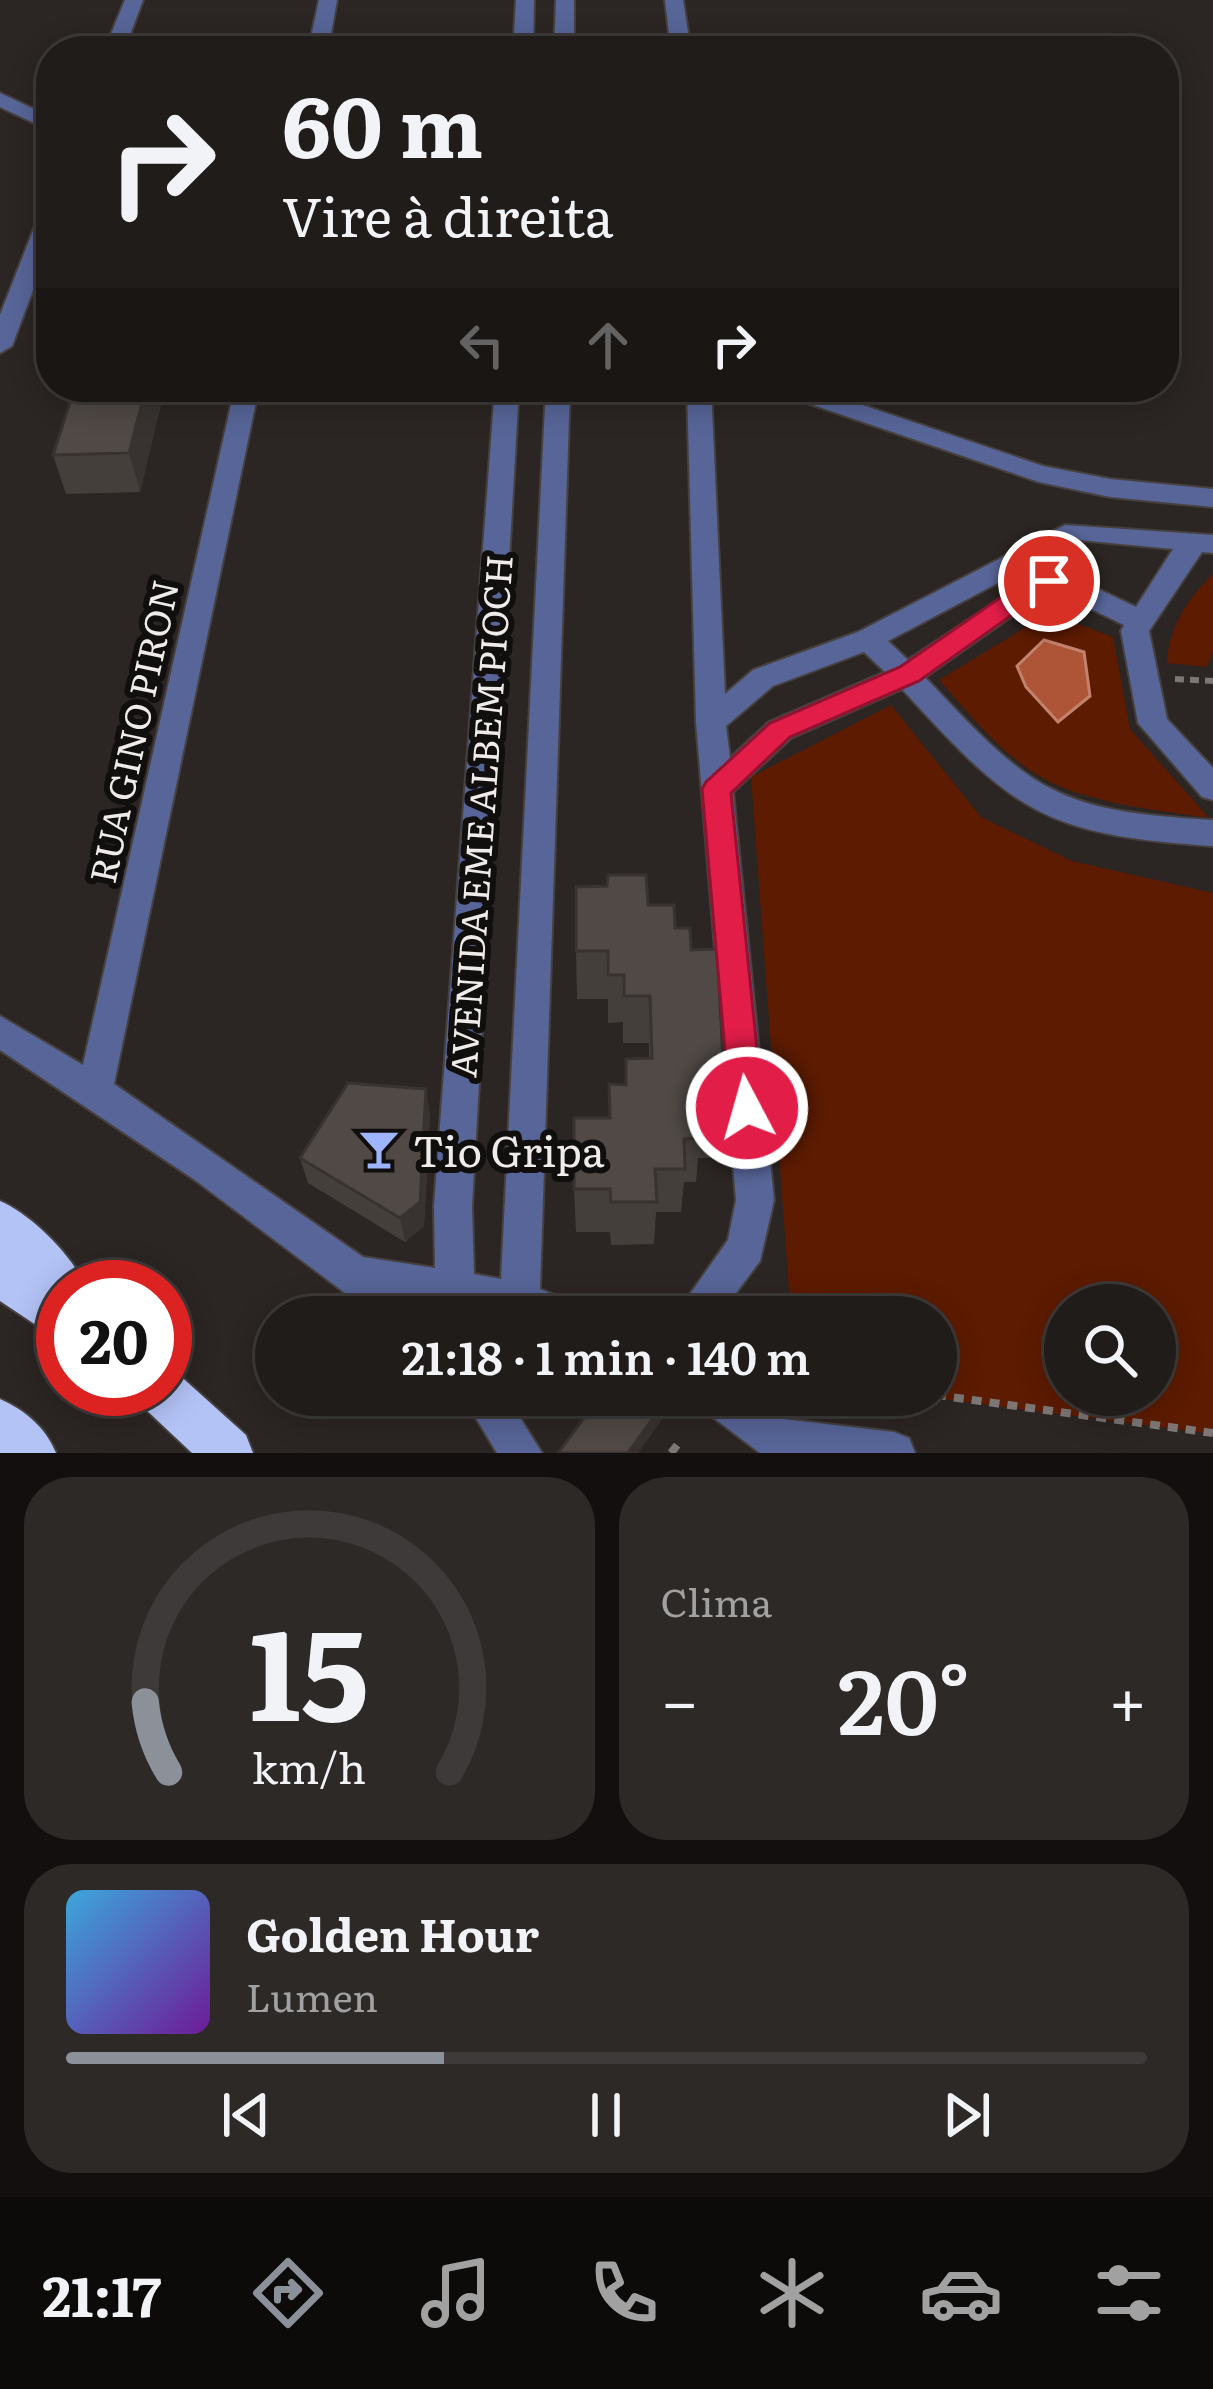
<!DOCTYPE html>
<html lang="pt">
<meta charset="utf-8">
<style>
body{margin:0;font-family:Literata,serif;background:#2d2927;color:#f1f3f6;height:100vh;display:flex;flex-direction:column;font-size:45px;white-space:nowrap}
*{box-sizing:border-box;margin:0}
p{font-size:39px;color:#a2a1a2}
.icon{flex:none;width:66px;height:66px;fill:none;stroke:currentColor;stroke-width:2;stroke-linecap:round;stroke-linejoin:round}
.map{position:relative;height:1453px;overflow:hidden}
.sheet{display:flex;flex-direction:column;gap:24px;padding:24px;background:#120f0e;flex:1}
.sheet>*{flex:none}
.guide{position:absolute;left:36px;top:36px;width:1143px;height:366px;border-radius:48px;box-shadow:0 6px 30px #0003,0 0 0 3px #3d3a39;background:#201c1a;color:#f1f3f6;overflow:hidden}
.tools{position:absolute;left:1044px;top:1284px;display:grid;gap:24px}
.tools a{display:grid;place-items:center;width:132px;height:132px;border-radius:50%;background:#201c1a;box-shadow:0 6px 30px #0003,0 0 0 3px #3d3a39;font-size:60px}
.speed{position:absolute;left:36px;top:1260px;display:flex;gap:24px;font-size:60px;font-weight:700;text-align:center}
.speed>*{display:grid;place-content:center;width:156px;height:156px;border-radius:50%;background:#201c1a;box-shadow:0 6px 30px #0003,0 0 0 3px #3d3a39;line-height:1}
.speed .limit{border:18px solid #d22;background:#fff;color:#111}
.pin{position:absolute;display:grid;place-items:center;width:102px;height:102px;color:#fff;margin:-51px;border:6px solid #fff;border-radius:50%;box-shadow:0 3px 12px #0007}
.me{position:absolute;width:132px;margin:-66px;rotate:354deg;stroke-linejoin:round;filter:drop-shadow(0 0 9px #0008)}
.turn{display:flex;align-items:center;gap:42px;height:252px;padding:0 48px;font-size:54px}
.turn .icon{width:156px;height:156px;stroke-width:2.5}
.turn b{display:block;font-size:84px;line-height:102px}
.lanes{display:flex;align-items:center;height:114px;padding:0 48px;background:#0003;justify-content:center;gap:60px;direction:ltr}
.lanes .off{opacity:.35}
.big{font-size:90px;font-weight:600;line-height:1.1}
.sheet .widget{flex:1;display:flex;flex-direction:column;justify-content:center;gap:18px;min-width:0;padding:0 42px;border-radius:48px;background:#2d2927}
.sheet .dial{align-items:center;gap:0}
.dial svg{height:312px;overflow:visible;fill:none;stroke:#3d3a39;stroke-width:7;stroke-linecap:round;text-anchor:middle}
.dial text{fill:#f1f3f6;stroke:none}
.song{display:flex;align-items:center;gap:36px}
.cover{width:144px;height:144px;border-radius:18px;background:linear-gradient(135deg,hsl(200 70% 55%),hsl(280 70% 35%))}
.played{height:12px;border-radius:6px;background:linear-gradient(90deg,#8c9099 35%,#3d3a39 35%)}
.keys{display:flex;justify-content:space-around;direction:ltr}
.heat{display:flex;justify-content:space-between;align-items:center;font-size:66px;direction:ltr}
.sheet .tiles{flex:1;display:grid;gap:24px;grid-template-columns:1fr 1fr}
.widget:last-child{grid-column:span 2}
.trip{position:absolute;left:255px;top:1296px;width:702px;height:120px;border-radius:60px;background:#201c1a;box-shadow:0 6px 30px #0003,0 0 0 3px #3d3a39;font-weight:600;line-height:120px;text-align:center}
.menu{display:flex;height:192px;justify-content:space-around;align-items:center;background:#0d0b0a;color:#a2a1a2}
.menu .icon{width:84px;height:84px}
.menu .selected{color:#8c9099}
.menu b{font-size:54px;color:#f1f3f6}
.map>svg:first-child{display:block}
</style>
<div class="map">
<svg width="1213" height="1453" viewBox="0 0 1213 1453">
<rect width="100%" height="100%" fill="#2b2523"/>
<path fill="#5d1b01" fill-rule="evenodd" d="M1213,574v77l-6,16 -40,-4c2,-36 20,-64 46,-89z
M1049,613l64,24 17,92 79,89c-59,-9 -136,-15 -185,-52 -33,-24 -58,-56 -85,-86z
M891,705l90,112 91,44 141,32v541l-300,-39h23v-78h-145l-40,-540zM1065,1305h90v90h-90z"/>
<path fill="#ae5537" stroke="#c2826d" stroke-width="3" d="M1044,640l40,12 6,44 -32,26 -32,-35 -9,-21z"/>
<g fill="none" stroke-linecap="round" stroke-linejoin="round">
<g stroke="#46413f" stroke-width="4">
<path id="minor" d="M125,0h18l-19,51h-20z
M319,0h18l-9,51h-20z
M516,0h18l-1,51h-20z
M556,0h18v51h-20z
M665,0h18l8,51h-20z
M0,93l51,24v14l-51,-24z
M51,206v36l-39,104 -12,7v-38l40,-102z
M235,387h24l-145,697 249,173 72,11 -1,-62 61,-819h24l-47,819 2,68 27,5 45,-892h24l-30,902 34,14 6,14 -105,-4v4h-40v-10l-13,-3 6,13h-51l-182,-137 -195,-130v-34l83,49z
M687,387h24l14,307 28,-24 105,-38 207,-107 148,10v18l-11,-1 -53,79 18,88 46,49v32l-11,-3 -64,-74 -17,-92 3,-6 -66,-32 -16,2 -117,82c107,114 129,134 288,143v26c-169,-11 -199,-34 -311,-157l-111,49 -58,54 41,408 -14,61 -42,56h-44l54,-77 8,-40 -40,-478zM1079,540l94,9 -37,58 -65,-31h-36l-127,84 -20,-19zM864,652l21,20 -116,50 -39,36 -4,-32 47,-40z
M772,387h37l234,79 67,13 103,10v18l-103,-10 -71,-15 -264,-90z
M462,1395h44l36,58h-45z
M696,1395h54l33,24 111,13 15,6 6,15h-155l-58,-44z"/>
</g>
<g stroke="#46413f" stroke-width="4">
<path id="highway" d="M0,1201c31,13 73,55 86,86h-23v56l-63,-42z
M165,1367l11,5 70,63 7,18h-61l-50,-47 -7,-17h30z
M0,1399c25,11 46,29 56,54h-56z"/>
</g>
<path stroke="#7c7675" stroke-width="6" stroke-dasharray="9 6" stroke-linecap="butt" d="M1175,679l38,2"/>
<path stroke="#7c7675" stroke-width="8" stroke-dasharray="10 8" stroke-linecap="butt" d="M593,1304l36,13
M936,1395l277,38
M671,1453l7,-9"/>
<use href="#minor" fill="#576598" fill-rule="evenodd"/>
<use href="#highway" fill="#b3c3f6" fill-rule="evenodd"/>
</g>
<path fill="#453f3c" d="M75,387h90l-25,105 -74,2 -13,-39z
M648,905l27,23 16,22 35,163 -5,45h-23l-2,24h-12l-3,30h-25l-2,32 -43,1 -1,-13h-34l-2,-43 35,-71v-34l16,1 24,-27v-15h-26v-21l-15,1v-24h-31l-1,-48z
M426,1089l4,27 -6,110 -19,16 -97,-59 -8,-25z"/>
<path fill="#383331" d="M146,387h19l-25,105 -11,-39z
M426,1089l4,27 -6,110 -19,16 -5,-24z
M670,1395h3l-1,11 -34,47h-10z"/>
<path fill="#504946" stroke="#383331" stroke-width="3" d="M75,387h71l-17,66 -76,2z
M608,875h38l2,30h26l1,23h15l1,22 26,-1 9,164 -27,1 1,24 -16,1 1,30h-30l2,33h-46l-1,-13h-36v-71h36l-1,-34 17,1v-26l26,-1 -2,-62h-26v-21h-16v-24h-32v-64l31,-1z
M348,1083l78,6 -6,113 -20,16 -100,-60z
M601,1395h69l-42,58h-70z"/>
<path fill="#e11d48" stroke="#92132f" stroke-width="3" d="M1049,573l13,8 -4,7 -14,4 -125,89 -129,56 -59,56 32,315 -5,11 -11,4 -12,-4 -5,-11 -28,-319 4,-7 64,-59 130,-56 126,-87z"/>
<defs>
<g id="bar-bare" transform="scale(3.24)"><path d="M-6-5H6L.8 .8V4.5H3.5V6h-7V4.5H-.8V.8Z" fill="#9eb4fd" stroke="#110e0e" stroke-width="2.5" paint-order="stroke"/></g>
</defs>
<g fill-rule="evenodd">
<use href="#bar-bare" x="379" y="1149"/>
</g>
<g text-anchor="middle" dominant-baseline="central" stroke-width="12" stroke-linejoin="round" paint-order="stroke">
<g font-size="36" fill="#efebea" stroke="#110e0e">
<text transform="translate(132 731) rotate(-78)">RUA GINO PIRON</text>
<text transform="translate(479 816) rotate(-86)">AVENIDA EME ALBEM PIOCH</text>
</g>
<g font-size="42" fill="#efebea" stroke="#110e0e" text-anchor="start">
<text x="413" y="1149">Tio Gripa</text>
</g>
</g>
</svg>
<div class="tools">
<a><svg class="icon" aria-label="search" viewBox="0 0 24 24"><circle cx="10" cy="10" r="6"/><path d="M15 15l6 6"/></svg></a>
</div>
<div class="speed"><div class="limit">20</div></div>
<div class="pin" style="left:1049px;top:581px;background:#d93025"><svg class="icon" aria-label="arrive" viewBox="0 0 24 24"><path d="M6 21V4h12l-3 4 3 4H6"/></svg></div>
<svg class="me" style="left:747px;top:1108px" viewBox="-20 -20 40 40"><circle r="17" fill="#e11d48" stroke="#fff" stroke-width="3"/><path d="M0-11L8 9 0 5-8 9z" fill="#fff"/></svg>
<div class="trip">21:18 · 1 min · 140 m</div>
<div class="guide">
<div class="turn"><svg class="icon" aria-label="right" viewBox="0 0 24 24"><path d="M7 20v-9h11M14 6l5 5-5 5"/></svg><div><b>60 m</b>Vire à direita</div></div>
<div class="lanes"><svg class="icon off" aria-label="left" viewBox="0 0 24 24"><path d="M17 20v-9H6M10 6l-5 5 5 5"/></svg><svg class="icon off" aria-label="ahead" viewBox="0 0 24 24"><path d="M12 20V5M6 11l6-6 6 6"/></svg><svg class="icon" aria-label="right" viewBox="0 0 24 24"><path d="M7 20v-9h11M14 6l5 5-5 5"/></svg></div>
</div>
</div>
<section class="sheet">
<div class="tiles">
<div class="widget dial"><svg viewBox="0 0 100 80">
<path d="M14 69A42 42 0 1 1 86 69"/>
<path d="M14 69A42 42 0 0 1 8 51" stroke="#8c9099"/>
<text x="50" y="56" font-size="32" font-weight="700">15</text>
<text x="50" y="72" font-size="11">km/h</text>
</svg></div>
<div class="widget"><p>Clima</p>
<div class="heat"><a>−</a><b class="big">20°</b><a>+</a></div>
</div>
<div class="widget">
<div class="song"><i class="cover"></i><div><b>Golden Hour</b><p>Lumen</p></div></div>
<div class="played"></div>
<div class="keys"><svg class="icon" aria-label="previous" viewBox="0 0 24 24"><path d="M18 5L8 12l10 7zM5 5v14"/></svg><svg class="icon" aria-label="pause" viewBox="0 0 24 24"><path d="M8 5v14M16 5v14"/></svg><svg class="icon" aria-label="next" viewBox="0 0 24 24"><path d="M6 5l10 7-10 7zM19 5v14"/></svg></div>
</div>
</div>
</section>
<nav class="menu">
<b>21:17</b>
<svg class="icon selected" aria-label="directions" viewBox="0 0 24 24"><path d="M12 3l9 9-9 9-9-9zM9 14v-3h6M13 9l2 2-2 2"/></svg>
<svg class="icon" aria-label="music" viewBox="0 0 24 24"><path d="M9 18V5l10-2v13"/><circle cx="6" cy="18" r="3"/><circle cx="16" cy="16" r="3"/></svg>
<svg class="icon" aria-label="phone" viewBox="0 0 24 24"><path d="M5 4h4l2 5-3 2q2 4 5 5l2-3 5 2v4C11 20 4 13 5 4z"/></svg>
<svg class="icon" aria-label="climate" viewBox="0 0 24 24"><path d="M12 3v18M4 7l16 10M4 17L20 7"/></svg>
<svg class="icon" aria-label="car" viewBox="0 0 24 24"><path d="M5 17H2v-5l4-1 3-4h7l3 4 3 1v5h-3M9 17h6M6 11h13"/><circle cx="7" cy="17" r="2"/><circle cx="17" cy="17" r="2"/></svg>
<svg class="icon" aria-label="filters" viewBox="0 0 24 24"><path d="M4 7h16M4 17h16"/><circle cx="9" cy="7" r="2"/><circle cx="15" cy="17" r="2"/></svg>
</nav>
